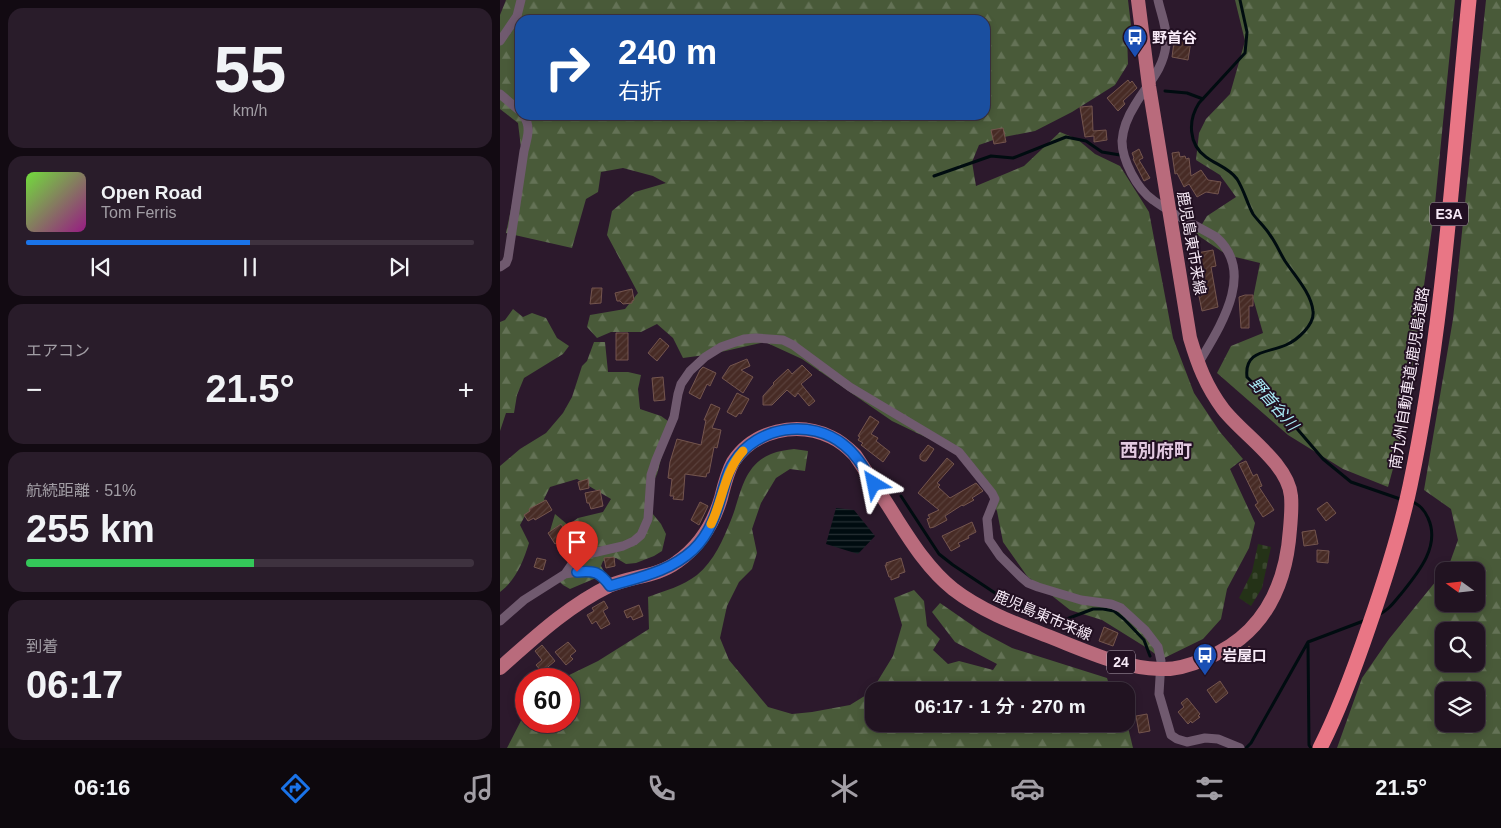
<!DOCTYPE html>
<html lang="ja">
<meta charset="utf-8">
<style>
body{margin:0;font-family:Helvetica,"Noto Sans JP",sans-serif;background:#291c2a;color:#f1f3f6;height:100vh;display:flex;flex-direction:column;font-size:19px;white-space:nowrap}
*{box-sizing:border-box;margin:0}
p{font-size:16px;color:#a29ea5}
.icon{flex:none;width:28px;height:28px;fill:none;stroke:currentColor;stroke-width:2;stroke-linecap:round;stroke-linejoin:round}
.map{position:relative;flex:1;overflow:hidden}
.drawer{display:flex;flex-direction:column;gap:8px;padding:8px;background:#120a12;width:500px}
.drawer>*{flex:none}
.hud{position:absolute;left:15px;top:15px;width:475px;height:105px;border-radius:15px;box-shadow:0 2px 8px #0003,0 0 0 1px #3e323f;background:#1a4fa0;color:#fff;overflow:hidden}
.needle{width:32px;rotate:285deg}
.fabs{position:absolute;left:935px;top:562px;display:grid;gap:10px}
.fabs a{display:grid;place-items:center;width:50px;height:50px;border-radius:10px;background:#211321;box-shadow:0 2px 8px #0003,0 0 0 1px #3e323f;font-size:25px}
.speed{position:absolute;left:15px;top:668px;display:flex;gap:10px;font-size:25px;font-weight:700;text-align:center}
.speed>*{display:grid;place-content:center;width:65px;height:65px;border-radius:50%;background:#211321;box-shadow:0 2px 8px #0003,0 0 0 1px #3e323f;line-height:1}
.speed .limit{border:8px solid #d22;background:#fff;color:#111}
.pin{position:absolute;display:grid;place-items:center;width:42px;height:42px;color:#fff;margin:-51px -21px;border-radius:50% 50% 50% 0;rotate:-45deg;box-shadow:0 0 5px #0007}
.pin .icon{rotate:45deg}
.me{position:absolute;width:55px;margin:-28px;rotate:325deg;stroke-linejoin:round;filter:drop-shadow(0 0 4px #0008)}
.turn{display:flex;align-items:center;gap:18px;height:105px;padding:0 20px;font-size:22px}
.turn .icon{width:65px;height:65px;stroke-width:2.5}
.turn b{display:block;font-size:35px;line-height:42px}
.big{font-size:38px;font-weight:600;line-height:1.1}
.drawer .tile{flex:1;display:flex;flex-direction:column;justify-content:center;gap:8px;min-width:0;padding:0 18px;border-radius:15px;background:#291c2a}
.drawer .dial{align-items:center;gap:0}
.dial b{font-size:65px;line-height:1}
.song{display:flex;align-items:center;gap:15px}
.cover{width:60px;height:60px;border-radius:8px;background:linear-gradient(135deg,hsl(100 70% 55%),hsl(310 70% 35%))}
.played{height:5px;border-radius:2px;background:linear-gradient(90deg,#1a73e8 50%,#3e323f 50%)}
.keys{display:flex;justify-content:space-around;direction:ltr}
.heat{display:flex;justify-content:space-between;align-items:center;font-size:28px;direction:ltr}
.charge{height:8px;border-radius:4px;background:linear-gradient(90deg,#34c759 51%,#3e323f 0)}
.trip{position:absolute;left:365px;top:682px;width:270px;height:50px;border-radius:15px;background:#211321;box-shadow:0 2px 8px #0003,0 0 0 1px #3e323f;font-weight:600;line-height:50px;text-align:center}
.menu{display:flex;height:80px;justify-content:space-around;align-items:center;background:#0d080d;color:#a29ea5}
.menu .icon{width:35px;height:35px}
.menu .on{color:#1a73e8}
.menu b{font-size:22px;color:#f1f3f6}
main{display:flex;flex:1;min-height:0}
.map>svg:first-child{display:block}
</style>
<main>
<section class="drawer">
<div class="tile dial"><b>55</b><p>km/h</p></div>
<div class="tile">
<div class="song"><i class="cover"></i><div><b>Open Road</b><p>Tom Ferris</p></div></div>
<div class="played"></div>
<div class="keys"><svg class="icon" aria-label="previous" viewBox="0 0 24 24"><path d="M18 5L8 12l10 7zM5 5v14"/></svg><svg class="icon" aria-label="pause" viewBox="0 0 24 24"><path d="M8 5v14M16 5v14"/></svg><svg class="icon" aria-label="next" viewBox="0 0 24 24"><path d="M6 5l10 7-10 7zM19 5v14"/></svg></div>
</div>
<div class="tile"><p>エアコン</p>
<div class="heat"><a>−</a><b class="big">21.5°</b><a>+</a></div>
</div>
<div class="tile"><p>航続距離 · 51%</p><b class="big">255 km</b><div class="charge"></div></div>
<div class="tile"><p>到着</p><b class="big">06:17</b></div>
</section>
<div class="map">
<svg width="1001" height="748" viewBox="0 0 1001 748">
<defs>
<pattern id="forest-firs" width="22" height="20" patternUnits="userSpaceOnUse" patternTransform="scale(1.25)"><rect width="22" height="20" fill="#495a39"/><path d="M5 1l3.5 6h-7zM16 11l3.5 6h-7z" fill="#647256"/></pattern>
<pattern id="cemetery-stones" width="16" height="16" patternUnits="userSpaceOnUse" patternTransform="scale(1.25)"><rect width="16" height="16" fill="#243217"/><path d="M2 7V4a2 2 0 0 1 4 0v3zM10 15v-3a2 2 0 0 1 4 0v3z" fill="#3a462e"/></pattern>
<pattern id="water-rules" width="6" height="5" patternUnits="userSpaceOnUse" patternTransform="scale(1.25)"><rect width="6" height="5" fill="#000c10"/><path d="M0 2.5h6" fill="none" stroke="#263034"/></pattern>
<pattern id="building-hatch" width="6" height="6" patternUnits="userSpaceOnUse" patternTransform="scale(1.25)"><rect width="6" height="6" fill="#472b25"/><path d="M-1 1l2-2M0 6l6-6M5 7l2-2" fill="none" stroke="#59403b"/></pattern>
</defs>
<rect width="100%" height="100%" fill="#2c192c"/>
<path fill="url(#forest-firs)" fill-rule="evenodd" d="M6,0h622l4,34 -5,1 1,29 -13,21 -43,27 -37,19 -36,7 -20,7 -7,17 4,24 48,-20 36,-34 17,7 18,15 25,12 29,46 24,126 21,55 26,39 23,27 -13,10 25,54 -6,25 -22,41 -6,30 -18,20 -41,20 -15,-11 -45,-28 -32,-10 -43,-34 -24,-34 -6,-31 -23,-45 -30,-20 -52,-25 -90,-62 -37,-17 -53,12 -29,4 -10,-20 -16,-14 -16,8h-30l-14,6 -10,-11 3,-12 35,-6 13,-16 -31,-58 5,-24 23,-19 31,-9 -13,-7 -30,-8 -22,4 -3,20 -12,7 -14,49 -66,-15 16,-77 -4,-33 -18,-14v-94zM20,20h465v95h-465z
M735,0h220l-21,214 -30,214 -16,59 -45,-18 -55,-34 -71,-62 14,-27 32,-13 -10,-35 7,-35 -33,-8 -31,-21 11,-18 29,-19 -16,-22 -24,-15 3,-27 7,-14 24,-25 15,-53z
M986,0h15v748h-164l25,-70 27,-39 60,-74 9,-25 -7,-31 -27,-19 29,-171zM976,571v33h-32v-33zM976,631v33h-32v-33zM976,691v33h-32v-33z
M13,309l10,8 9,-4 14,5 11,20 12,8 -6,8 -39,24 -7,17 -3,18h-8l-6,18v-109l5,-2z
M94,342h11l3,30h20l13,3 -3,14 2,20 21,7 7,5 -2,20 -9,33 -9,20v14l13,16 5,10 -4,17 -8,5 -18,7 -10,1 -10,-6 -13,3 -2,5 5,9 -10,3 -26,11 -7,-4 -4,-4 19,-25 -8,-22 -20,-3 5,-17 13,11 10,-7 25,-6 8,-13 -34,-20 -27,8 -6,12 6,12 -24,3 -6,11 9,18c-6,19 -13,37 -29,49v-126l20,-17 26,-16 17,-20 9,-16 10,-31 5,-5z
M294,449l14,2 -3,20 -15,-2 -14,9 -15,25 -9,26 5,24 -5,16 -13,13 -12,24 -7,32 9,22 39,47 24,7 20,-2 38,-7 21,-13 22,-36 9,-31 -8,-27 20,-8 10,11 3,25 13,13 -7,11 15,14 11,-3 34,9 4,-6 -42,-22 -23,-30 8,-9 42,29 30,16 95,30 4,13h-237v33h252v-5l7,29h-626l19,-37v10h43v-42h-8l37,-18 51,-32 -1,-32c16,-6 35,-11 49,-22 17,-14 26,-35 34,-55 10,-24 11,-54 40,-66 7,-3 16,-4 23,-5z"/>
<path fill="url(#cemetery-stones)" d="M758,544l13,3 -9,41 -11,18 -12,-8 13,-26z"/>
<path fill="url(#water-rules)" d="M336,508l18,2 21,26 -17,18 -32,-10z"/>
<g fill="none" stroke-linecap="round" stroke-linejoin="round">
<path stroke="#000c10" stroke-width="3" d="M740,0l7,32 -2,21 -46,50c-11,17 -11,41 7,54 11,8 23,11 31,22 7,11 10,24 16,35 5,7 12,13 17,21 6,8 10,18 15,26 10,15 26,32 28,50 2,14 -16,29 -27,34 -18,8 -42,5 -39,32l46,47 30,35 28,23 52,18
M665,91l22,2 16,6
M434,176l57,-20 22,2 53,-21 20,4 16,11 18,3
M401,496l38,58 14,11 45,30 37,18 13,5 16,2 29,-11h10l11,2 10,8 20,21 6,16
M878,615c10,-4 16,-13 23,-21 17,-21 40,-48 27,-76 -3,-7 -9,-14 -16,-16
M808,644l1,101 2,3
M746,748l5,-5 57,-101 58,-22"/>
</g>
<path fill="url(#building-hatch)" stroke="#74554e" d="M677,39l14,2 -3,19 -16,-3 2,-15 2,1z
M628,80l2,3 2,-2 5,7 -14,13 2,3 -7,7 -11,-13z
M592,106l1,25 13,-1 1,10 -13,2v-6l-9,1 -5,-30z
M503,128l3,14 -12,2 -3,-14z
M639,149l4,9 -4,2 11,18 -6,3 -11,-22 1,-1 -2,-5z
M679,152l1,5 5,-1 1,3 3,-1 2,18 10,-6 7,10 13,2 -3,12 -12,-2 -9,5 -8,-13 -5,3 -7,-14 -2,1 -3,-21z
M713,250l3,16 -5,1 7,40 -16,4 -4,-20 3,-1 -4,-22 3,-1 -3,-14z
M92,288h10l-1,15 -11,1z
M132,289l2,11 -2,1v2l-9,1 -3,-3h-3l-2,-8z
M745,295h8v11h-4v22h-8l-2,-31z
M116,333h12v27h-12z
M160,338l9,8 -12,15 -9,-8z
M247,359l3,7 -9,4 12,7 -10,16 -21,-15 8,-12z
M302,365l10,10 -11,9 14,17 -6,5 -11,-13 -3,4 -8,-7 -15,15h-9v-9l11,-12 -1,-1 15,-14 4,5z
M203,367l13,6 -6,13 -3,-2 -7,15 -11,-6 11,-23z
M163,377l2,23 -11,1 -2,-23z
M237,393l12,6 -8,15 -2,-1 -3,4 -9,-5z
M211,404l9,4 -8,20 9,2 -4,18 -3,-1 -5,26h-2l-1,4 -21,-3 -2,26 -10,-1 1,-3h-4l2,-17 -4,-1 2,-16 7,-23 24,6 5,-25h-2z
M370,416l9,6 -8,12 7,4 -2,3 14,11 -7,10 -22,-17 2,-2 -5,-3 2,-3 -2,-1z
M428,445l6,4 -8,12h-3l-3,-2v-4z
M447,458l7,6 -17,19 3,2 -2,2 12,11 26,-15 7,8 -11,7 2,2 -11,6 -1,-1 -17,11 2,4 -13,7 -4,1 -3,-9 3,-1 -2,-3 11,-5 -21,-17z
M746,461l7,15 4,-2 5,12 -3,1 15,23 -11,7 -8,-12 3,-2 -19,-39z
M88,479l1,9 -9,2 -2,-8z
M100,490l3,16 -12,3 -2,-6h-2l-2,-10z
M46,500l6,10 -17,10 -1,-2 -6,3 -4,-6 6,-4 -1,-2z
M200,502l8,4 -9,19 -8,-5z
M827,502l9,11 -10,8 -9,-12z
M472,522l4,10 -8,4 1,2 -11,5 2,3 -9,5 -9,-15z
M61,524l7,12 -13,8 -7,-11z
M815,530l3,14 -14,2 -2,-14z
M817,550l12,1 -1,12 -11,-1z
M114,557l1,9 -9,2 -2,-10z
M37,558l9,2 -3,10 -9,-3z
M401,558l4,14 -6,2v3l-8,3v-3h-2l-4,-12h2l-1,-2z
M104,601l4,7 -5,3 7,13 -9,5 -5,-8 -4,3 -5,-9 7,-4 -2,-3z
M139,605l4,11 -10,4 -2,-4 -4,2 -3,-7z
M604,627l14,6 -5,13 -14,-5z
M68,642l8,9 -6,5 3,3 -7,6 -11,-13z
M42,645l13,16 -13,11 -6,-7 6,-5 -7,-9z
M749,646l8,7 -9,10 -8,-8z
M720,681l8,12 -12,10 -9,-13z
M687,698l13,16 -2,2 2,1 -8,6 -1,-2 -3,3 -10,-12 6,-5 -3,-4z
M647,714l3,17 -11,2 -3,-17z"/>
<g fill="none" stroke-linecap="round" stroke-linejoin="round">
<path stroke="#705a6f" stroke-width="9" d="M658,0c3,14 10,30 8,45 -3,26 -19,39 -31,60 -7,11 -12,22 -13,36 0,19 15,48 31,59 19,14 42,25 63,37 41,36 3,91 -18,127
M0,41l17,-25 4,-16
M0,94l20,17
M0,267l6,-4 2,-5 16,-107c3,-13 8,-24 -1,-36
M65,574c21,-3 31,-7 45,12
M0,621l24,-21 41,-26 7,-10 16,-10 35,-8 11,-5 7,-6 7,-16 3,-44 5,-15 18,-43 4,-23 3,-10 9,-13 15,-14 16,-10 23,-8 12,-1 27,2 10,5 57,42 109,65 33,41 3,6 -8,20 2,21 11,16 21,21 7,6 10,4 43,13 30,4 10,4 24,22 13,17 3,14 -2,33 12,41 6,4 10,3 18,-4 13,1 22,9"/>
<path stroke="#b96b7c" stroke-width="14" d="M0,668c34,-30 68,-62 109,-82 22,-10 48,-9 68,-24 23,-16 36,-37 44,-64 3,-12 6,-25 12,-36 21,-32 64,-41 98,-25 9,4 17,11 24,18 14,21 28,42 41,63 16,25 33,52 57,71 27,21 61,34 92,46 37,14 75,33 115,34 16,1 31,-4 45,-10 57,-23 81,-71 85,-130 1,-11 2,-22 1,-33 -3,-33 -49,-62 -68,-87 -17,-23 -25,-44 -33,-71l-41,-252 -11,-86"/>
<path stroke="#e97685" stroke-width="15" d="M820,748c20,-39 35,-81 49,-122 16,-46 31,-93 41,-140 34,-160 43,-324 59,-486"/>
</g>
<g fill="none" stroke-linecap="round" stroke-linejoin="round">
<g stroke="#114b97" stroke-width="12">
<path id="route" d="M77,572c17,-2 23,0 33,14 30,-9 59,-14 83,-36 17,-16 24,-38 30,-60 3,-10 5,-20 11,-28 23,-36 77,-44 110,-17 13,10 21,25 30,39"/>
</g>
<use href="#route" stroke="#1a73e8" stroke-width="9"/>
<path stroke="#f59e0b" stroke-width="9" d="M211,524c12,-24 13,-52 32,-73"/>
</g>
<defs>
<g id="bus-pin" transform="scale(1.25)"><path d="M0 17L-7.5 6A9.5 9.5 0 1 1 7.5 6Z" fill="#1a4fb4" stroke="#221022"/><path d="M-5-6H5V4H4V6H2V4H-2V6H-4V4H-5ZM-3.5-4V0h7V-4ZM-3.5 1.2v1.5H-2V1.2ZM2 1.2v1.5H3.5V1.2Z" fill="#fff"/></g>
</defs>
<g fill-rule="evenodd">
<use href="#bus-pin" x="635" y="37"/>
<use href="#bus-pin" x="705" y="655"/>
</g>
<g text-anchor="middle" dominant-baseline="central" stroke-width="4" stroke-linejoin="round" paint-order="stroke">
<g fill="#221022" stroke="#b7a9b7" stroke-width="1">
<rect x="930" y="202.5" width="38" height="23" rx="4"/>
<rect x="607" y="650.5" width="28" height="23" rx="4"/>
</g>
<g font-size="14" font-weight="bold" fill="#f7eaf7">
<text x="949" y="214">E3A</text>
<text x="621" y="662">24</text>
</g>
<g font-size="15" font-weight="bold" fill="#f7eaf7" stroke="#221022" text-anchor="start">
<text x="652" y="37">野首谷</text>
<text x="722" y="655">岩屋口</text>
</g>
<g font-size="15" fill="#f7eaf7" stroke="#221022">
<text transform="translate(692 243) rotate(80)">鹿児島東市来線</text>
<text transform="translate(909 378) rotate(-81)">南九州自動車道;鹿児島道路</text>
<text transform="translate(543 615) rotate(23)">鹿児島東市来線</text>
</g>
<g font-size="16" font-style="italic" fill="#abeef9" stroke="#221022">
<text transform="translate(774 404) rotate(49)">野首谷川</text>
</g>
<g font-size="18" font-weight="bold" fill="#e2c8e0" stroke="#221022">
<text x="656" y="451">西別府町</text>
</g>
</g>
</svg>
<div class="fabs">
<a><svg class="needle" viewBox="-14 -14 28 28"><path d="M0-13l5 13h-10z" fill="#e53935"/><path d="M0 13l5-13h-10z" fill="#a29ea5"/></svg></a>
<a><svg class="icon" aria-label="search" viewBox="0 0 24 24"><circle cx="10" cy="10" r="6"/><path d="M15 15l6 6"/></svg></a>
<a><svg class="icon" aria-label="layers" viewBox="0 0 24 24"><path d="M12 4l9 5-9 5-9-5zM3 14l9 5 9-5"/></svg></a>
</div>
<div class="speed"><div class="limit">60</div></div>
<div class="pin" style="left:77px;top:572px;background:#d93025"><svg class="icon" aria-label="arrive" viewBox="0 0 24 24"><path d="M6 21V4h12l-3 4 3 4H6"/></svg></div>
<svg class="me" style="left:374px;top:484px" viewBox="-20 -20 40 40"><path d="M0-17L14 15 0 8-14 15z" fill="#1a73e8" stroke="#fff" stroke-width="4"/></svg>
<div class="trip">06:17 · 1 分 · 270 m</div>
<div class="hud">
<div class="turn"><svg class="icon" aria-label="right" viewBox="0 0 24 24"><path d="M7 20v-9h11M14 6l5 5-5 5"/></svg><div><b>240 m</b>右折</div></div>
</div>
</div>
</main>
<nav class="menu">
<b>06:16</b>
<svg class="icon on" aria-label="directions" viewBox="0 0 24 24"><path d="M12 3l9 9-9 9-9-9zM9 14v-3h6M13 9l2 2-2 2"/></svg>
<svg class="icon" aria-label="music" viewBox="0 0 24 24"><path d="M9 18V5l10-2v13"/><circle cx="6" cy="18" r="3"/><circle cx="16" cy="16" r="3"/></svg>
<svg class="icon" aria-label="phone" viewBox="0 0 24 24"><path d="M5 4h4l2 5-3 2q2 4 5 5l2-3 5 2v4C11 20 4 13 5 4z"/></svg>
<svg class="icon" aria-label="climate" viewBox="0 0 24 24"><path d="M12 3v18M4 7l16 10M4 17L20 7"/></svg>
<svg class="icon" aria-label="car" viewBox="0 0 24 24"><path d="M5 17H2v-5l4-1 3-4h7l3 4 3 1v5h-3M9 17h6M6 11h13"/><circle cx="7" cy="17" r="2"/><circle cx="17" cy="17" r="2"/></svg>
<svg class="icon" aria-label="filters" viewBox="0 0 24 24"><path d="M4 7h16M4 17h16"/><circle cx="9" cy="7" r="2"/><circle cx="15" cy="17" r="2"/></svg>
<b>21.5°</b>
</nav>
